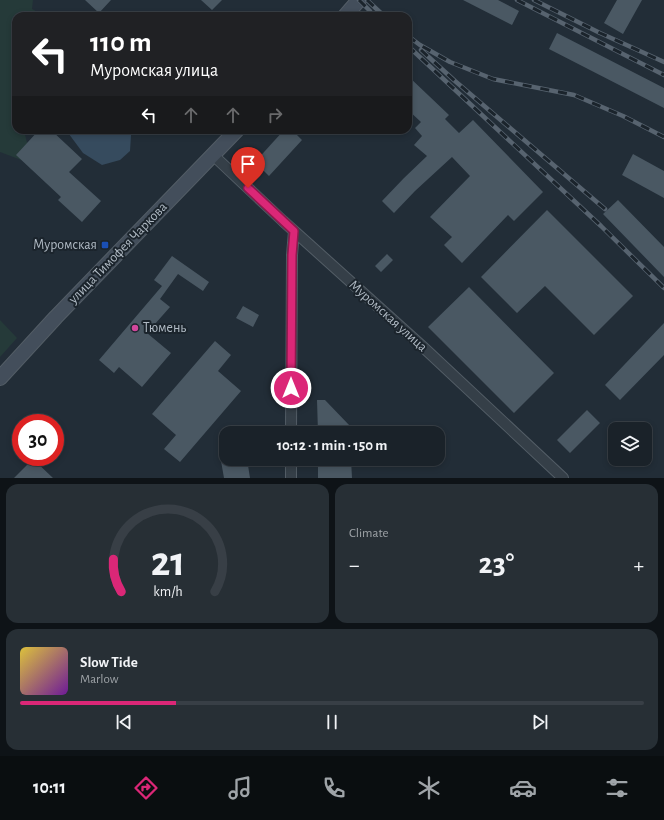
<!DOCTYPE html>
<meta charset="utf-8">
<style>
body{margin:0;font-family:"Alegreya Sans",sans-serif;background:#272f35;color:#f1f3f6;height:100vh;display:flex;flex-direction:column;font-size:15px;white-space:nowrap}
*{box-sizing:border-box;margin:0}
p{font-size:13px;color:#9fa4a8}
.icon{flex:none;width:22px;height:22px;fill:none;stroke:currentColor;stroke-width:2;stroke-linecap:round;stroke-linejoin:round}
.map{position:relative;height:478px;overflow:hidden}
.drawer{display:flex;flex-direction:column;gap:6px;padding:6px;background:#0e1317;flex:1}
.drawer>*{flex:none}
.hud{position:absolute;left:12px;top:12px;width:400px;height:122px;border-radius:12px;box-shadow:0 2px 6px #0003,0 0 0 1px #383f46;background:#202124;color:#fff;overflow:hidden}
.tools{position:absolute;left:608px;top:422px;display:grid;gap:8px}
.tools a{display:grid;place-items:center;width:44px;height:44px;border-radius:8px;background:#1a2229;box-shadow:0 2px 6px #0003,0 0 0 1px #383f46;font-size:20px}
.speed{position:absolute;left:12px;top:414px;display:flex;gap:8px;font-size:20px;font-weight:700;text-align:center}
.speed>*{display:grid;place-content:center;width:52px;height:52px;border-radius:50%;background:#1a2229;box-shadow:0 2px 6px #0003,0 0 0 1px #383f46;line-height:1}
.speed .limit{border:6px solid #d22;background:#fff;color:#111}
.pin{position:absolute;display:grid;place-items:center;width:34px;height:34px;color:#fff;margin:-41px -17px;border-radius:50% 50% 50% 0;rotate:-45deg;box-shadow:0 0 4px #0007}
.pin .icon{rotate:45deg}
.me{position:absolute;width:44px;margin:-22px;rotate:0deg;stroke-linejoin:round;filter:drop-shadow(0 0 3px #0008)}
.turn{display:flex;align-items:center;gap:14px;height:84px;padding:0 12px;font-size:18px}
.turn .icon{width:52px;height:52px;stroke-width:2.5}
.turn b{display:block;font-size:28px;line-height:34px}
.lanes{display:flex;align-items:center;height:38px;padding:0 12px;background:#0003;justify-content:center;gap:20px;direction:ltr}
.lanes .off{opacity:.35}
.big{font-size:30px;font-weight:600;line-height:1.1}
.drawer .tile{flex:1;display:flex;flex-direction:column;justify-content:center;gap:6px;min-width:0;padding:0 14px;border-radius:12px;background:#272f35}
.drawer .dial{align-items:center;gap:0}
.dial svg{height:104px;overflow:visible;fill:none;stroke:#383f46;stroke-width:7;stroke-linecap:round;text-anchor:middle}
.dial text{fill:#f1f3f6;stroke:none}
.song{display:flex;align-items:center;gap:12px}
.cover{width:48px;height:48px;border-radius:6px;background:linear-gradient(135deg,hsl(50 70% 55%),hsl(280 70% 35%))}
.played{height:4px;border-radius:2px;background:linear-gradient(90deg,#db2777 25%,#383f46 25%)}
.keys{display:flex;justify-content:space-around;direction:ltr}
.heat{display:flex;justify-content:space-between;align-items:center;font-size:22px;direction:ltr}
.drawer .tiles{flex:1;display:grid;gap:6px;grid-template-columns:1fr 1fr}
.tile:last-child{grid-column:span 2}
.trip{position:absolute;left:219px;top:426px;width:226px;height:40px;border-radius:12px;background:#1a2229;box-shadow:0 2px 6px #0003,0 0 0 1px #383f46;font-weight:600;line-height:40px;text-align:center}
.dock{display:flex;height:64px;justify-content:space-around;align-items:center;background:#0a0e10;color:#9fa4a8}
.dock .icon{width:28px;height:28px}
.dock .current{color:#db2777}
.dock b{font-size:18px;color:#f1f3f6}
.map>svg:first-child{display:block}
</style>
<div class="map">
<svg width="664" height="478" viewBox="0 0 664 478">
<rect width="100%" height="100%" fill="#222d37"/>
<path fill="#253a39" d="M0,0h33l-1,9 13,7h-29v114h8l8,34 -32,-12z
M0,320l17,18 -17,19z"/>
<path fill="#364b5e" d="M66,130h63l2,5 -1,16 -10,9 -18,5 -19,-12z"/>
<path fill="#4a5863" d="M85,0h26l-12,13z
M201,0h21l-10,10z
M463,0h35l21,11 -7,14z
M617,0h25l-19,34 -19,-11z
M557,33l107,55v20l-115,-59z
M408,76l41,39 -4,4 14,14 14,-13 70,72 -29,29 -6,-6 -46,48 -18,-18 8,-8 -22,-20 40,-41 -18,-19 -37,34 -21,22 -12,-12 22,-23 23,-22 -13,-11 8,-9 -7,-8 6,-6 -13,-12z
M39,130h12l31,29 -13,13 32,29 -19,21 -24,-22 3,-3 -45,-42z
M284,130h8l10,10 -33,36 -14,-14z
M633,154l31,17v27l-42,-23z
M618,200l46,47v30l-61,-63z
M547,210l86,86 -39,39 -49,-49 -28,27 -36,-36z
M387,254l6,6 -12,12 -6,-6z
M172,256l37,26 -6,9 -25,-17 -18,25 10,8 -23,26 24,20 -29,34 -23,-20 -5,6 -15,-13 63,-74 -8,-6z
M469,287l85,86 -40,40 -86,-86z
M243,306l16,9 -6,12 -17,-9z
M664,323v32l-44,45 -15,-15z
M215,341l16,14 -13,16 23,20 -61,71 -16,-13 12,-14 -24,-21z
M317,400h8l25,26v7h-32z
M587,410l13,13 -30,30 -13,-13z
M33,459l20,19h-39z
M235,459h12l3,19h-26l-3,-17z
M318,459h33l1,19h-34z"/>
<g fill="none" stroke-linecap="round" stroke-linejoin="round">
<g stroke="#535d66" stroke-width="12">
<path id="street" d="M213,155l70,66 140,126 140,131
M291,433l1,-178 2,-24
M291,478v-19"/>
</g>
<g stroke="#535d66" stroke-width="16">
<path id="secondary" d="M345,16l14,-16
M0,378l56,-61 181,-187"/>
</g>
<use href="#street" stroke="#353f48" stroke-width="10"/>
<use href="#secondary" stroke="#434e5b" stroke-width="14"/>
<g stroke="#57636f" stroke-width="4.5">
<path id="rail" d="M359,0l11,11
M367,0l17,16
M517,0l147,75
M534,0l66,33 64,29
M408,36l12,9 30,17 43,17 81,16 49,21 41,21
M408,46l193,180 63,62
M421,50l34,31 150,128"/>
</g>
<use href="#rail" stroke="#1b242c" stroke-width="3" stroke-dasharray="9" stroke-linecap="butt"/>
</g>
<g fill="none" stroke-linecap="round" stroke-linejoin="round">
<g stroke="#8e194d" stroke-width="10">
<path id="route" d="M248,188l46,43 -2,24 -1,133"/>
</g>
<use href="#route" stroke="#db2777" stroke-width="7"/>
</g>
<rect fill="#1a4fb4" stroke="#1b242c" stroke-width="1.5" x="101" y="241" width="8" height="8" rx="2"/>
<circle fill="#d1479c" stroke="#1b242c" stroke-width="1.5" cx="135" cy="328" r="4"/>
<g text-anchor="middle" dominant-baseline="central" stroke-width="4" stroke-linejoin="round" paint-order="stroke">
<g font-size="14" fill="#b0bac4" stroke="#1b242c" text-anchor="end">
<text x="97" y="245">Муромская</text>
<text x="143" y="328" text-anchor="start">Тюмень</text>
</g>
<g font-size="14" fill="#b0bac4" stroke="#1b242c">
<text transform="translate(118 253) rotate(-46)">улица Тимофея Чаркова</text>
<text transform="translate(388 316) rotate(42)">Муромская улица</text>
</g>
</g>
</svg>
<div class="tools">
<a><svg class="icon" aria-label="layers" viewBox="0 0 24 24"><path d="M12 4l9 5-9 5-9-5zM3 14l9 5 9-5"/></svg></a>
</div>
<div class="speed"><div class="limit">30</div></div>
<div class="pin" style="left:248px;top:188px;background:#d93025"><svg class="icon" aria-label="arrive" viewBox="0 0 24 24"><path d="M6 21V4h12l-3 4 3 4H6"/></svg></div>
<svg class="me" style="left:291px;top:388px" viewBox="-20 -20 40 40"><circle r="17" fill="#db2777" stroke="#fff" stroke-width="3"/><path d="M0-11L8 9 0 5-8 9z" fill="#fff"/></svg>
<div class="trip">10:12 · 1 min · 150 m</div>
<div class="hud">
<div class="turn"><svg class="icon" aria-label="left" viewBox="0 0 24 24"><path d="M17 20v-9H6M10 6l-5 5 5 5"/></svg><div><b>110 m</b>Муромская улица</div></div>
<div class="lanes"><svg class="icon" aria-label="left" viewBox="0 0 24 24"><path d="M17 20v-9H6M10 6l-5 5 5 5"/></svg><svg class="icon off" aria-label="ahead" viewBox="0 0 24 24"><path d="M12 20V5M6 11l6-6 6 6"/></svg><svg class="icon off" aria-label="ahead" viewBox="0 0 24 24"><path d="M12 20V5M6 11l6-6 6 6"/></svg><svg class="icon off" aria-label="right" viewBox="0 0 24 24"><path d="M7 20v-9h11M14 6l5 5-5 5"/></svg></div>
</div>
</div>
<section class="drawer">
<div class="tiles">
<div class="tile dial"><svg viewBox="0 0 100 80">
<path d="M14 69A42 42 0 1 1 86 69"/>
<path d="M14 69A42 42 0 0 1 8 44" stroke="#db2777"/>
<text x="50" y="56" font-size="32" font-weight="700">21</text>
<text x="50" y="72" font-size="11">km/h</text>
</svg></div>
<div class="tile"><p>Climate</p>
<div class="heat"><a>−</a><b class="big">23°</b><a>+</a></div>
</div>
<div class="tile">
<div class="song"><i class="cover"></i><div><b>Slow Tide</b><p>Marlow</p></div></div>
<div class="played"></div>
<div class="keys"><svg class="icon" aria-label="previous" viewBox="0 0 24 24"><path d="M18 5L8 12l10 7zM5 5v14"/></svg><svg class="icon" aria-label="pause" viewBox="0 0 24 24"><path d="M8 5v14M16 5v14"/></svg><svg class="icon" aria-label="next" viewBox="0 0 24 24"><path d="M6 5l10 7-10 7zM19 5v14"/></svg></div>
</div>
</div>
</section>
<nav class="dock">
<b>10:11</b>
<svg class="icon current" aria-label="directions" viewBox="0 0 24 24"><path d="M12 3l9 9-9 9-9-9zM9 14v-3h6M13 9l2 2-2 2"/></svg>
<svg class="icon" aria-label="music" viewBox="0 0 24 24"><path d="M9 18V5l10-2v13"/><circle cx="6" cy="18" r="3"/><circle cx="16" cy="16" r="3"/></svg>
<svg class="icon" aria-label="phone" viewBox="0 0 24 24"><path d="M5 4h4l2 5-3 2q2 4 5 5l2-3 5 2v4C11 20 4 13 5 4z"/></svg>
<svg class="icon" aria-label="climate" viewBox="0 0 24 24"><path d="M12 3v18M4 7l16 10M4 17L20 7"/></svg>
<svg class="icon" aria-label="car" viewBox="0 0 24 24"><path d="M5 17H2v-5l4-1 3-4h7l3 4 3 1v5h-3M9 17h6M6 11h13"/><circle cx="7" cy="17" r="2"/><circle cx="17" cy="17" r="2"/></svg>
<svg class="icon" aria-label="filters" viewBox="0 0 24 24"><path d="M4 7h16M4 17h16"/><circle cx="9" cy="7" r="2"/><circle cx="15" cy="17" r="2"/></svg>
</nav>
